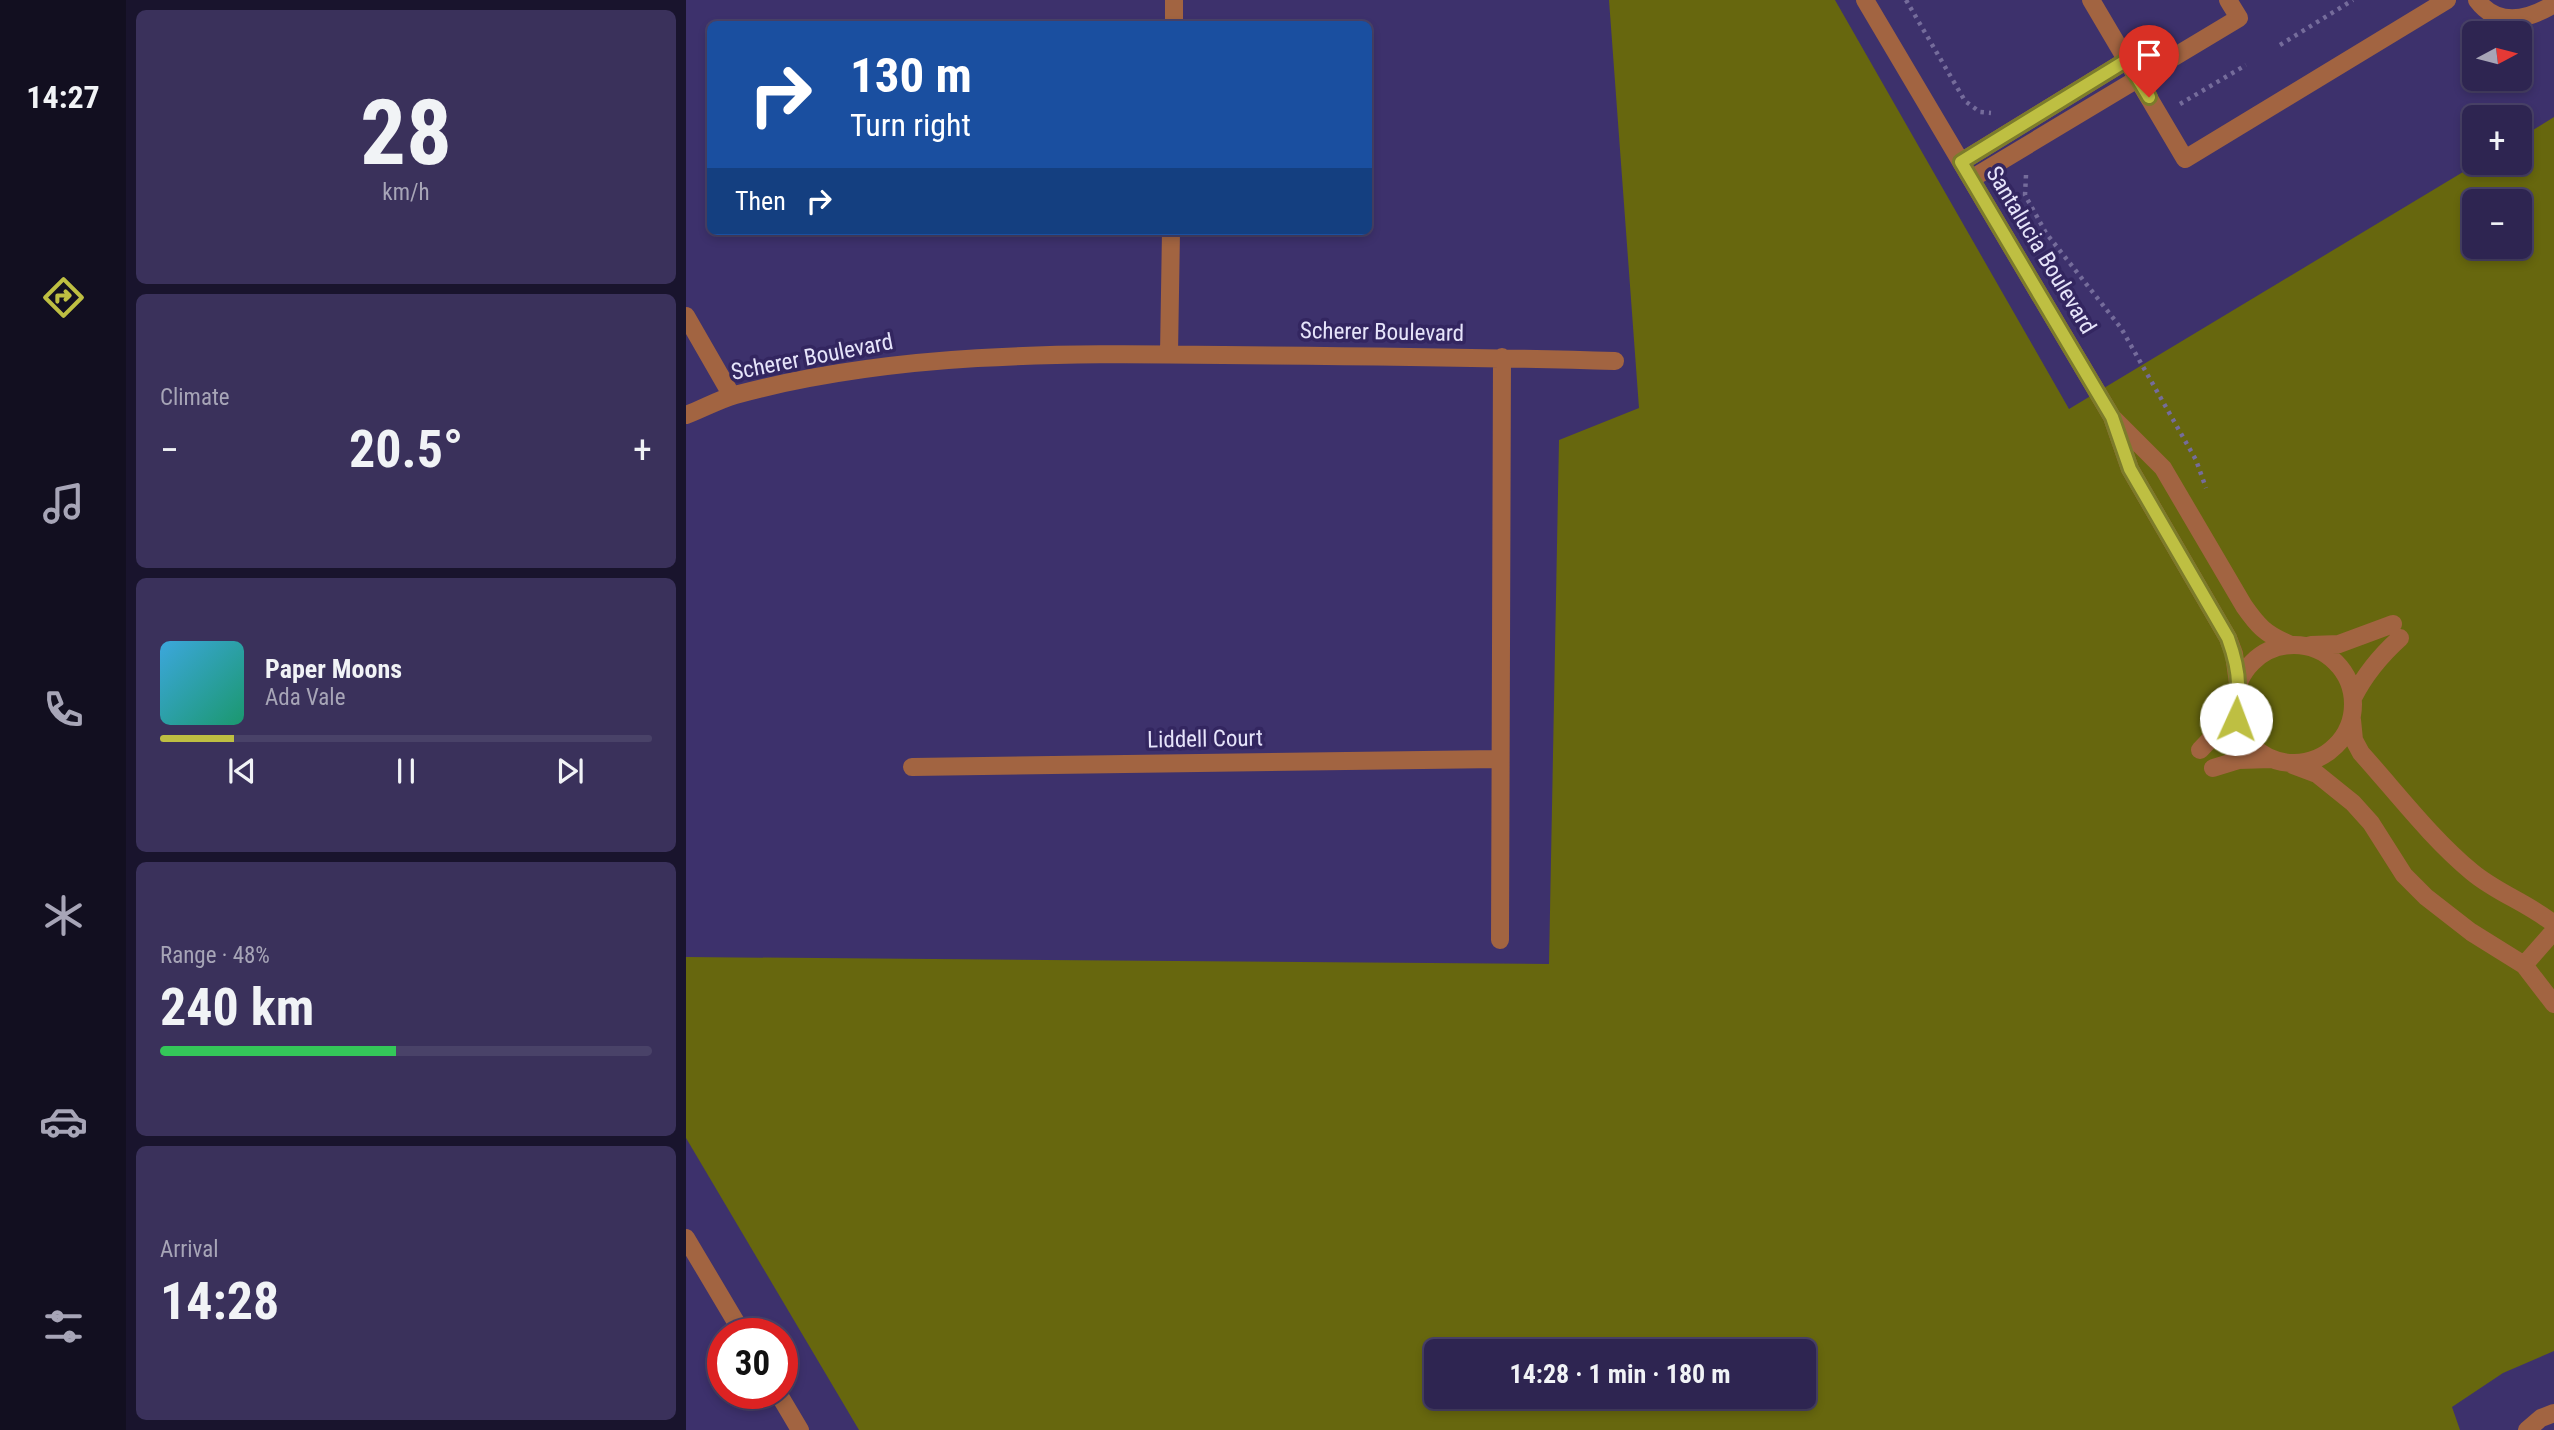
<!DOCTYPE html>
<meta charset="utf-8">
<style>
body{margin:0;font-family:"Roboto Condensed",sans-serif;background:#3a315b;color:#f1f3f6;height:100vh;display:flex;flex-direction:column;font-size:26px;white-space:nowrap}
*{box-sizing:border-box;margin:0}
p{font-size:23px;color:#a7a5b7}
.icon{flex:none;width:38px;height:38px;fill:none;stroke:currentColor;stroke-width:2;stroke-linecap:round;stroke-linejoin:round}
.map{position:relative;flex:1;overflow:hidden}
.sheet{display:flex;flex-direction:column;gap:10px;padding:10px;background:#19142d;width:560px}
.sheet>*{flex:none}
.guide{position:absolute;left:21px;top:21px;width:665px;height:214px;border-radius:10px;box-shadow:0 4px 10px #0003,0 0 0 2px #494268;background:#1a4fa0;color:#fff;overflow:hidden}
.needle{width:46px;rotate:83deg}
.fabs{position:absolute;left:1776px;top:21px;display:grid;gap:14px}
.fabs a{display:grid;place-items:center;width:70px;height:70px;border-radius:10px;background:#2e2551;box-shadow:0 4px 10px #0003,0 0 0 2px #494268;font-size:35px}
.speed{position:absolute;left:21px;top:1318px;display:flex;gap:14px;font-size:35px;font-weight:700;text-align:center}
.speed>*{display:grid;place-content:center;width:91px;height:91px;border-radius:50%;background:#2e2551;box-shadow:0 4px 10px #0003,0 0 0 2px #494268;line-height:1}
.speed .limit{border:10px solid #d22;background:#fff;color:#111}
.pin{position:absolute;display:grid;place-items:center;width:60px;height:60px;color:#fff;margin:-72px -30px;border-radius:50% 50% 50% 0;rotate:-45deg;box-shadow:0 0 7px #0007}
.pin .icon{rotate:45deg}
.me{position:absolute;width:77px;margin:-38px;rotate:2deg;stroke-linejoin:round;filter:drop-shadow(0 0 5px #0008)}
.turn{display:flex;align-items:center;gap:24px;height:147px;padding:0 28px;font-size:32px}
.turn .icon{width:91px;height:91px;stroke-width:2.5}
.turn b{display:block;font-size:49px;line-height:60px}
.then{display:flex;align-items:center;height:66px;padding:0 28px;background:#0003;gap:14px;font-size:26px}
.big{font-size:52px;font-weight:700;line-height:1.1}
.sheet .widget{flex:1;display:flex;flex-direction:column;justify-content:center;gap:10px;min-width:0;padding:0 24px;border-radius:10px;background:#3a315b}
.sheet .dial{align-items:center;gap:0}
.dial b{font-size:91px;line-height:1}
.song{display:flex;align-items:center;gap:21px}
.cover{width:84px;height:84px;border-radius:10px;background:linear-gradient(135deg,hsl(200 70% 55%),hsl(160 70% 35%))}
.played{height:7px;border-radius:4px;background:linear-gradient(90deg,#bebf42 15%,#494268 15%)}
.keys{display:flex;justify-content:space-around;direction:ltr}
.heat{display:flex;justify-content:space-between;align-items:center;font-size:38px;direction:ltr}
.charge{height:10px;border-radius:5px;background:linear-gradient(90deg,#34c759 48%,#494268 0)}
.trip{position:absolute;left:738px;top:1339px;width:392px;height:70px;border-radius:10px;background:#2e2551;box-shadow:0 4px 10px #0003,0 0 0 2px #494268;font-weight:700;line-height:70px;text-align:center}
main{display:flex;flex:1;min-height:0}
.tab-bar{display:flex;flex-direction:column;width:126px;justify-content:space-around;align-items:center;background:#120f20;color:#a7a5b7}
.tab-bar .icon{width:49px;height:49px}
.tab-bar .selected{color:#bebf42}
.tab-bar b{font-size:32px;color:#f1f3f6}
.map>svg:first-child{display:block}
</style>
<main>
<nav class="tab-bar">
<b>14:27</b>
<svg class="icon selected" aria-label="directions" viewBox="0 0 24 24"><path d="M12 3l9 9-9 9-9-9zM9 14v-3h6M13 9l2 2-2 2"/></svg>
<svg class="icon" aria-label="music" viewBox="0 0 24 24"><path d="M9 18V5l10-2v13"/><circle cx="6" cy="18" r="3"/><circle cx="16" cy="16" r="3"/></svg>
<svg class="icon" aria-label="phone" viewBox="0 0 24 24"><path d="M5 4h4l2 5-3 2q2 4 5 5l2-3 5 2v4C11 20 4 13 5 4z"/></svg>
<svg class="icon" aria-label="climate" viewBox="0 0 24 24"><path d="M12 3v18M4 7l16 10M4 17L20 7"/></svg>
<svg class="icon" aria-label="car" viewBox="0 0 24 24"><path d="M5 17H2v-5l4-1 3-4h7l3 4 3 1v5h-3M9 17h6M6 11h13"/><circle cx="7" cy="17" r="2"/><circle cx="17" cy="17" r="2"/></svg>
<svg class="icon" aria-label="filters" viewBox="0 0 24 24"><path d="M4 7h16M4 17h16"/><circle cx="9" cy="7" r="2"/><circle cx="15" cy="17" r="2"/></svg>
</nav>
<section class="sheet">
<div class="widget dial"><b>28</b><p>km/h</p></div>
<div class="widget"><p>Climate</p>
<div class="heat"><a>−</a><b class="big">20.5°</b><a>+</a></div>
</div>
<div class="widget">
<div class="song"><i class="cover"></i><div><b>Paper Moons</b><p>Ada Vale</p></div></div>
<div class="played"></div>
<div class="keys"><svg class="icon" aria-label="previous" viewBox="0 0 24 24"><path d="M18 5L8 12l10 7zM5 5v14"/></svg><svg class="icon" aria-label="pause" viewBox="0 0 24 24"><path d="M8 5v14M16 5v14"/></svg><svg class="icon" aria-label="next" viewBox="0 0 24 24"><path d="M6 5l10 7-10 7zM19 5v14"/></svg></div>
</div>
<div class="widget"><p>Range · 48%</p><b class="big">240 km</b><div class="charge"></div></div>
<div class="widget"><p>Arrival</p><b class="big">14:28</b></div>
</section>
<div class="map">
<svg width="1868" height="1430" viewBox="0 0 1868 1430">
<rect width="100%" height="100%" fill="#3d316c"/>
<path fill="#67670e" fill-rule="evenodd" d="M923,0h226l234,409 409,-246h42v-25l34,-21v1234l-51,22 -51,34 8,23h-1601l-173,-292v-181l863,7 10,-524 80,-32zM1788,201h46v46h-46zM751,1351h367v45h-367z"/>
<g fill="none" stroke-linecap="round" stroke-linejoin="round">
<path stroke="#756c9b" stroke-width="4.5" stroke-dasharray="3.5 5" stroke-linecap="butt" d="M1220,0l59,101 15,11 11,1
M1594,45l73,-45
M1494,104l66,-39
M1340,175l-1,20 21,38 75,95 75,132 10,28"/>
<path stroke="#a26441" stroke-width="18" d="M1179,0l247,417 18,52 98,169 6,16 4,29
M1405,0l94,159 262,-159
M1791,0c21,28 51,20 77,4
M488,24v-24
M1275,162l166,-102
M1285,179l268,-161 -11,-18
M0,316l46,80
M483,354l2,-123
M0,415c16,-6 32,-15 49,-20 159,-43 324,-42 488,-40 131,1 261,2 392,6
M1428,419l49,49 81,138c14,20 21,28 45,38
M1549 704a59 59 0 1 1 118 0a59 59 0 1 1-118 0Z
M1625,645l28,-1 54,-20
M1667,698c12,-24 27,-42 47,-60
M1666,720l2,20 7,13c36,40 70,85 111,119 25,21 56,31 82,52
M1514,750l21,-22 13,-26
M1607,765l24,9 36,29 18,20 33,52 22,22 45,35 53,33 30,39
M226,767l587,-8
M1527,768l26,-8 32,-1
M814,940l2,-583
M1838,965l30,-34
M0,1238l57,96
M92,1393l22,37
M1841,1430l14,-12 13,-5"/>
</g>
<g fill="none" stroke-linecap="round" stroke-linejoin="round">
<g stroke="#7c7c2b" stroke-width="18">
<path id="route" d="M1463,97l-22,-37 -166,102 151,255 18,52 98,169c5,14 10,31 10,46 -1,15 -4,19 -2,35"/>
</g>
<use href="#route" stroke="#bebf42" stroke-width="12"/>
</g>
<g text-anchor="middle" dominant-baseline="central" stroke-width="7" stroke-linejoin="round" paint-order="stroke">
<g font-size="23" fill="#e6e4fa" stroke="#332660">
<text transform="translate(1355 250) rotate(59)">Santalucia Boulevard</text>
<text transform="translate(696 332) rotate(1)">Scherer Boulevard</text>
<text transform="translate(126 357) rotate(-11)">Scherer Boulevard</text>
<text transform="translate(519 739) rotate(-1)">Liddell Court</text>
</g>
</g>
</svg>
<div class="fabs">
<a><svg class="needle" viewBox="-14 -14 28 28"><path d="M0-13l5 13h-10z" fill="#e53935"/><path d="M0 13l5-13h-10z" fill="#a7a5b7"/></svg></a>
<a>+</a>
<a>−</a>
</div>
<div class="speed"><div class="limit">30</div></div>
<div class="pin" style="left:1463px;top:97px;background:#d93025"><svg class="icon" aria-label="arrive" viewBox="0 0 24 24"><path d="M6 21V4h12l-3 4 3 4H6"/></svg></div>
<svg class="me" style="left:1550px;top:719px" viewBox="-20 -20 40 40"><circle r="19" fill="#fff"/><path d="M0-13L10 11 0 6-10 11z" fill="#bebf42"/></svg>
<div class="trip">14:28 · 1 min · 180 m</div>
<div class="guide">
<div class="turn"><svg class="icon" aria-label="right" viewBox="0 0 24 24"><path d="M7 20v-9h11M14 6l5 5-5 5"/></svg><div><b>130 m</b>Turn right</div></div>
<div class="then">Then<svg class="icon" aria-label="right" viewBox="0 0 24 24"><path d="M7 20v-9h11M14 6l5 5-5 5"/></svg></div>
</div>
</div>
</main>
